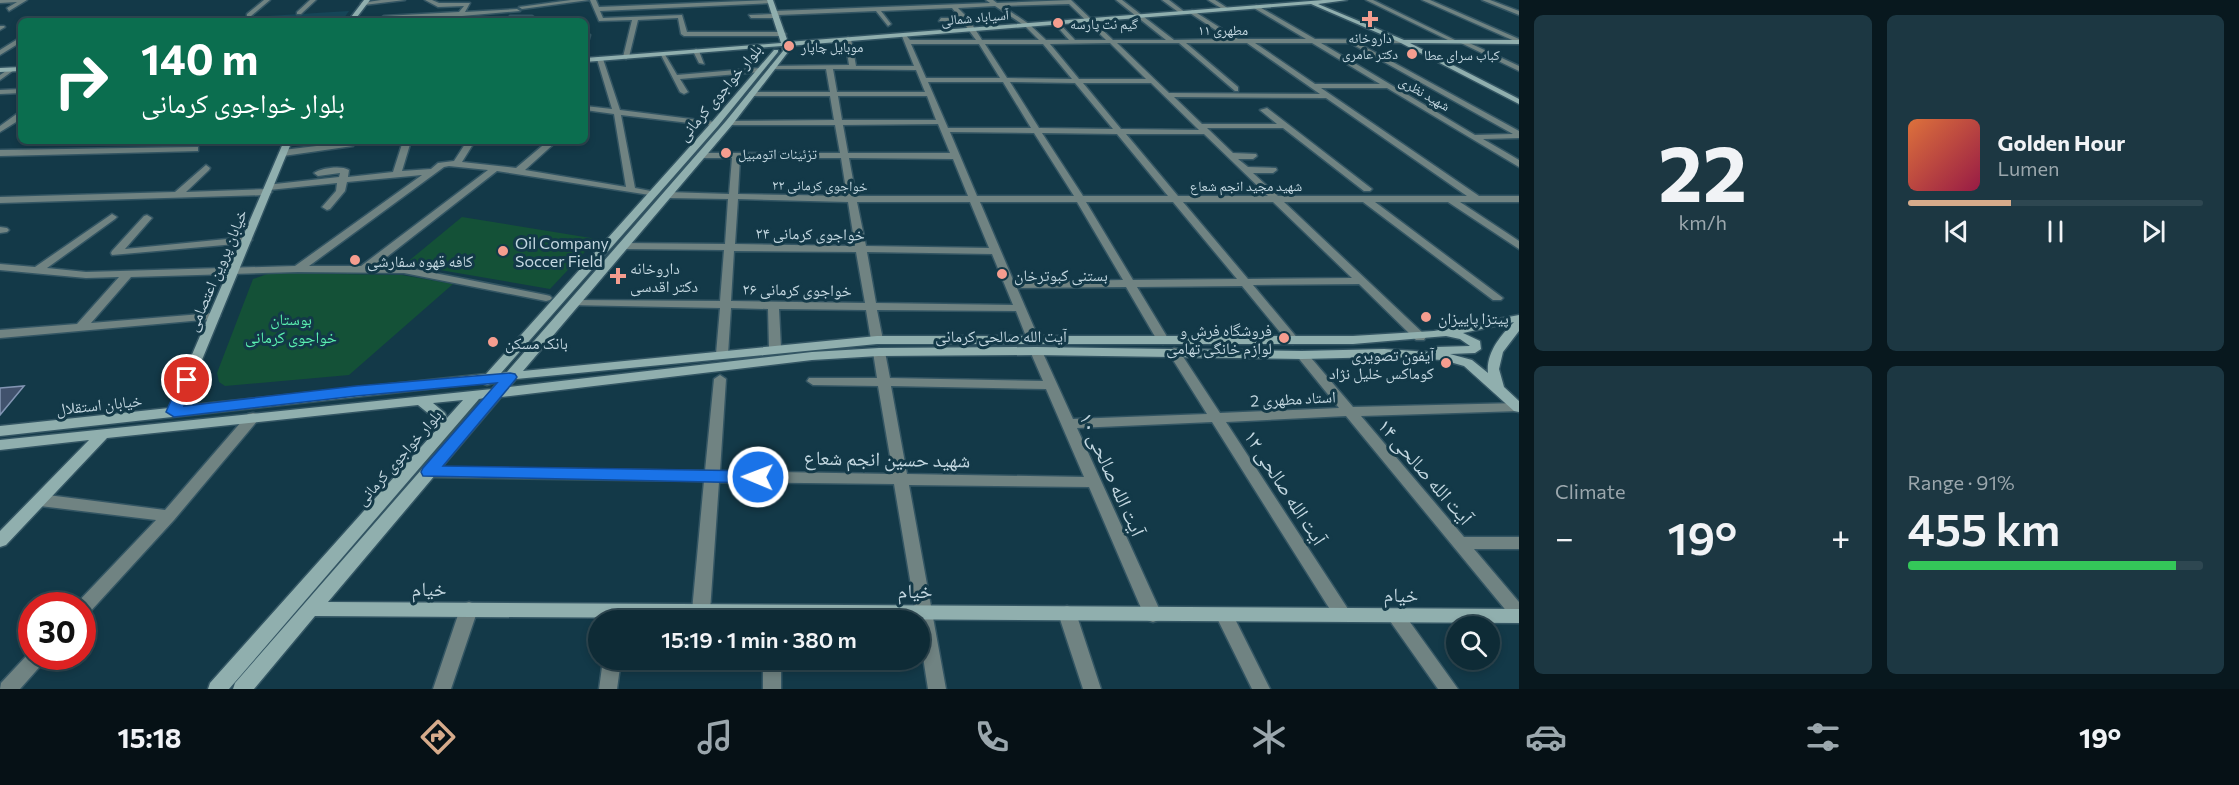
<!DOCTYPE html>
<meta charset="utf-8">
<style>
body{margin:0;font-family:Commissioner,"Noto Naskh Arabic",sans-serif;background:#1c3742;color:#f1f3f6;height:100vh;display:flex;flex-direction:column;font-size:22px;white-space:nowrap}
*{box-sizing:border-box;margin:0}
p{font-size:20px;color:#9ba7ad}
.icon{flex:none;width:33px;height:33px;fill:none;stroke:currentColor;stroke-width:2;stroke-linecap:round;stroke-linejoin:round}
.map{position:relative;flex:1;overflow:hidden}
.panel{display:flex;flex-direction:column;gap:15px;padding:15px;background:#08181e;width:720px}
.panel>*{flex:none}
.top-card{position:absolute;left:18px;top:18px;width:570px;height:126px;border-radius:9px;box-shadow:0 3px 9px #0003,0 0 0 2px #2e4751;background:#0b6e4f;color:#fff;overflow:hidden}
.fabs{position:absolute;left:1446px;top:616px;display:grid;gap:12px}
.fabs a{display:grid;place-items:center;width:54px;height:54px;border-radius:50%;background:#0e2b36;box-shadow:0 3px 9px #0003,0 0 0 2px #2e4751;font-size:30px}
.speed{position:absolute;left:18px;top:592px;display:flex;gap:12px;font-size:30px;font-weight:700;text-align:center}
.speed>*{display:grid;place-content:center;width:78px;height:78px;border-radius:50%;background:#0e2b36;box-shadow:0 3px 9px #0003,0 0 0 2px #2e4751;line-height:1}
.speed .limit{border:9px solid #d22;background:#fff;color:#111}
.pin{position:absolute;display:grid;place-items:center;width:51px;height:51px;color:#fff;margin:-26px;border:3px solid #fff;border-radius:50%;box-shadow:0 2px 6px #0007}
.me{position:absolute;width:66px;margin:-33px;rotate:271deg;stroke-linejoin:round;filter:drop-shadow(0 0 4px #0008)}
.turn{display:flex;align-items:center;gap:21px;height:126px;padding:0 24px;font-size:27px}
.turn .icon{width:78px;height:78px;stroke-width:2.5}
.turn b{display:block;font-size:42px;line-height:51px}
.big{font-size:45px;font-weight:600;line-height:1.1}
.panel .tile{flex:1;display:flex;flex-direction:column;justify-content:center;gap:9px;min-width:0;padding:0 21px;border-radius:9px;background:#1c3742}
.panel .dial{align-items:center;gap:0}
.dial b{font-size:78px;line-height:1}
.song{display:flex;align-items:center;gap:18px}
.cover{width:72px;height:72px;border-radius:9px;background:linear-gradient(135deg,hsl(20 70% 55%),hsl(340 70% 35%))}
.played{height:6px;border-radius:3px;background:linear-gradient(90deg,#d6ab8b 35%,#2e4751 35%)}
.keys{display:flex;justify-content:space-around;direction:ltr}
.heat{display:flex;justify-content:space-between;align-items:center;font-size:33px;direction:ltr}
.charge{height:9px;border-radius:4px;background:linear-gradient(90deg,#34c759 91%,#2e4751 0)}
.panel .tiles{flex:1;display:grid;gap:15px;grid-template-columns:repeat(2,1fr)}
.trip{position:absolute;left:588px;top:610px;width:342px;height:60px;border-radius:30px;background:#0e2b36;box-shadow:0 3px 9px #0003,0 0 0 2px #2e4751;font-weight:600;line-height:60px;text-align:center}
.tab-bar{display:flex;height:96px;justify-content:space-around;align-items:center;background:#061116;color:#9ba7ad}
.tab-bar .icon{width:42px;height:42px}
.tab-bar .current{color:#d6ab8b}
.tab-bar b{font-size:27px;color:#f1f3f6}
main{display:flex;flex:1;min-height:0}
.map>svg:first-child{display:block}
</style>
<main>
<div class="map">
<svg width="1519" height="689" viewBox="0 0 1519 689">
<rect width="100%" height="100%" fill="#133948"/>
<path fill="#164658" d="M349,11l-7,10h-165l107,-6z"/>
<path fill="#145137" d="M462,217l135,22 -47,50 -145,-25z
M270,273l132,2 51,9 -104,91 -124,11 -6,-4 -2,-9 36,-94z"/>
<path fill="#41526d" stroke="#8295b3" stroke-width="1.5" d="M24,386l-24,29v-27z"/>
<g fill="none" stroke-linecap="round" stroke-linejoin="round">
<g stroke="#335563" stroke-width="3">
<path id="street" d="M0,0h27l-18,11 -2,-3 10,-6 -17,1z
M264,0h6l-19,16h-4v-2z
M310,0h6l-15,14h-4v-2z
M381,0h24l-41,5 -3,-2z
M425,0h7l7,3h31l-5,9 52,-3 3,2 -58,5 -4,3 -2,-3 -46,3 1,2 -30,-3 3,-2 75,-4 5,-6 -26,1z
M571,0h18l-67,9 -3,-2z
M590,0h6l3,7 172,-7 2,3 -173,8 3,7 79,-3 5,17h96l3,2 -3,2h-99l-3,-2 -3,-16 -40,2 -9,37 -3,2 -3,-2 9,-37 -33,1z
M986,0h7l4,3 74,-3 42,40h53l-50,-40h6l52,40 55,-1 -39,-26 2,-3 46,29h68l-52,-31 2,-3 59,34 88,1v2l-2,1h-43l161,88v7l-36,1 36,21v7l-132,-79h-66l158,108h40v6h-59l59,39v8l-71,-47h-73l128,96 -2,2h-8l-130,-98h-79l140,132 2,3 -2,3h-8l-57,-56 -106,1 46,55 -6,4 -4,-1 -47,-57 -105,1 32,53 -6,4 -6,-4 -31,-53 -109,1 22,51 -6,4 -6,-4 -11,-28 -139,-1 6,30 -6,4 -6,-4 -5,-30 -87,-1 2,39 -6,4 -6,-4 -1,-39 -37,-1 -3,46 -6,4 -6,-4 4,-46 -150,-3 -2,-2 6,-3 146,1 4,-51 -101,-1 -5,-3 5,-3 102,1 3,-45 -61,-1 -5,-3 5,-3 62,2 3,-36h-31l-4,-3 1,-2h142l-5,-28h-109l-1,-2 4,-2 105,-1 -4,-24h-81v-4h81l-4,-23h-53l-3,-2 1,-1 78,-1 -4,-26 3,-2 3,2 5,27h58l-12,-30 3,-2 5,6h66l-14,-19h-23l2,-3h19l-8,-10 -71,3 10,13 -3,2 -12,-15 -98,4 2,1 -3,2h-26l-2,-3 24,-1 -1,-1 3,-2 215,-8zM1069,4l37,36h-31l-18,-19 -3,2 15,17h-23l-17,-16 -27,-18zM995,6l30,20 14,14h-57l-14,-22 -10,-10zM1110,43l36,36h-67l-29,-35zM1117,43h62l56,48h3v-4l-52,-44h61l73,51 -151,-1zM1255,43h57l68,41h-65zM1321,43h29l163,91 -38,1zM911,44h68l21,34h-74zM985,44h58l29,35 -65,-1zM833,69l83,1 9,22h-88zM928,82h75l28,46h-83zM1010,82l65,1 38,46 -74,-1zM1083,83h68l48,47 -78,-1zM838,96h89l9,24h-94zM1174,97l152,1 141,98h-189l-25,-23h20l4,-3 -1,-2 -28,-1 -10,-8h15l4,-3 -1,-2 -23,-1 -26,-25h76l81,63h6l2,-2 -105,-81 -7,2 17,14h-75zM938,124l12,29h-102l-5,-28zM950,132l84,1 40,63h-97zM1042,133l75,1 51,62h-85zM1126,134h78l64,62h-90zM740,158h101l6,38 -109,-2zM849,158l104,1 15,37h-112zM738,199l110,3 7,44 -120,-2zM857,202h113l19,46 -123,-2zM980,202h97l46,78 -109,2zM1086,202h87l64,77 -104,1zM1183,202h90l79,76 -104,1zM734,251l122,1 9,51 -134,-2zM867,252l125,2 21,51 -137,-2z
M1162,0h7l17,13 -5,1z
M1208,0h7l14,9 -5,1z
M1366,0h7l86,42 -5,1z
M1422,0h8l89,39v4z
M1482,0h8l29,11v4z
M510,16h22l3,2 -3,2 -24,-1z
M0,26h4l1,1 -5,3z
M585,34l5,1 -2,7 -3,2z
M21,37v5l-21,13v-5z
M1461,41h4l54,25v5l-58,-28z
M696,49l3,2 5,13 -5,-1 -6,-12z
M660,53h4l13,22 83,-7 3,2 -3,2 -80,7 8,13 -4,2 -4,-2z
M600,57l3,2 17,51 95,12 4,2 -4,2 -94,-11 14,73 21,4v4l-159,-25 -123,96h30l142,28 4,1 2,2 -2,2 -4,1 -142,-28 -106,-1 -167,5 -40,46 123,-10 6,3 -6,3 -214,19v-8l77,-6 42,-47 -33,1 -86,-8v-6l35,3 77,-53 5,3 -2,2 -68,49 39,4 209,-6 127,-91 -75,7 -2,9 -15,18 -3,1 -5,-3 14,-16 1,-8 -68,7 -3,-1v-4l73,-8 1,-4 -22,3 -4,-3c7,-5 27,-8 35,-3l-1,7 45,-5 10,-31h8l-9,30 29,-2 7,-6 16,-2 13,-20h8l-13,21 54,6 32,-27h9l-32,29 101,17 -12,-73 -29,-4v-4l27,3 -15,-50zM449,166l39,4 -127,96h-52l135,-99z
M9,69l5,1 -14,10v-5z
M21,89v4l-21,1v-4z
M18,113h3v6l-21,13v-6z
M350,142l4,2 -1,2 -70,10 -4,-3 4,-3z
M195,147h3v4l-198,5v-6z
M206,165l4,3 -1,2 -23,22 81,-3 5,3 -5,3 -267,8v-6l175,-5z
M147,215l5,3 -27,31 122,-12 5,3 -5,3 -135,12 -1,-2 1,-2 32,-35z
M0,227l7,1 2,2 -2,2 -7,1z
M1036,347l6,4 31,68 134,-5 -39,-62 6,-4 4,1 42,64 119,-5 -43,-53 6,-4 4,1 47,55 166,-4v8l-158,5 103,121h55v12h-45l45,53v19l-6,-2 -167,-203 -120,6 122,187 3,5 -3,5 -6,2 -6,-2 -124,-197 -135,6 85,187 -3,5 -6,2 -6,-2 -3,-5 -55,-128 -180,-2 37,204h-18l-8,-51v-17h-3l-23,-137 -175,-2 -9,129 -3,5 -6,2 -6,-2 -3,-5 12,-130 -275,-4 -5,-1 -2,-4 2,-4 5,-1 276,4 9,-92 6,-4 6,4 -6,92 173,3 -15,-88 -65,-1 -6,-4 2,-3h68l-4,-26 6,-4 6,4 5,26 153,3 -13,-30zM891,386l155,3 38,88 -177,-3z
M253,413l5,1 2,3 -2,3 -84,100 -86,94 -6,2v-10h-7l1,-2 80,-84 -116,-14 -5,-2 -2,-4 2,-4 5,-2 125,16 83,-96z
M469,602l6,2 3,5 -27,80h-18l27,-80 3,-5z
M1067,606l6,2 3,5 25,76h-18l-25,-76 3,-5z
M1225,609l6,2 39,78h-18l-36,-73 3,-5z
M1396,609l6,2 56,78h-20l-48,-68 -3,-5 3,-5z
M31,651l1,6h14l-3,6 -23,26h-20l1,-6z
M603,660h18l-4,29h-18z
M763,660h18v29h-18z"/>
</g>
<g stroke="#335563" stroke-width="3">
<path id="secondary" d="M364,0h6l-16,21h-6z
M767,0h6l15,42 535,-42h24l-29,4 86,36h115v4l-109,-1 109,56v5l-120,-62 -88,-38 -523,42v6l-56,73 -209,246 354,-35h476l81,-5 85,-16v16l-16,21 -4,17 5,18 15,14v11l-5,-1 -50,-45 -21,-6 -59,-3 -82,2 -266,-4 -157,1 -67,4 -311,37 -173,205 1191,7v14l-1204,-7 -61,73h-21l2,-6 249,-285 -5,1 -250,290h-21l2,-6 228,-255 -4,-10 -16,-13 -311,33 -101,107 -6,2v-16l89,-91 -89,10v-10l492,-51 7,-8 -12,4 -5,-2 -482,53v-10l169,-18 115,-267h8l-109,265 303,-32 226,-252 62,-72h4v2l-60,74 -217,247 6,-1 219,-251 57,-70 -1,-5 -197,16v-4l196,-15zM1514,322c-14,14 -28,31 -26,51l-16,-13 -22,-6 25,-1 6,-4 -1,-8 -17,-8zM1446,336l14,3 10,7 -34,1 -4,1 -2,4 -46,-3 -82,2 -266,-4 -157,1 -67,4 -303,35 7,-8 361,-35h476zM463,400l-16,18 -2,-5 -12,-10z
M21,67v4l-21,1v-4z"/>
</g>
<use href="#street" fill="#708382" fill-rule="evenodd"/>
<use href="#secondary" fill="#90afae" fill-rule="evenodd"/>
</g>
<path fill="#1a73e8" stroke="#114b97" stroke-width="1.5" d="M510,373l5,1 2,3 -2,3 -72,86 315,5 6,2 3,4 -3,5 -6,1 -335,-7 -2,-4 2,-4 74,-85 -141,13 -182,21 -8,-5 14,-32 7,-4 7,4 -10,26 172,-20z"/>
<g fill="#f59d8f" stroke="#133948" stroke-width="2">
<path d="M1367 10h6v6h6v6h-6v6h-6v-6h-6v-6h6z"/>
<circle cx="1058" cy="23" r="6"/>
<circle cx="789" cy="46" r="6"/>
<circle cx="1412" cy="54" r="6"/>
<circle cx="726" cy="153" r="6"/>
<circle cx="503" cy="251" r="6"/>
<circle cx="355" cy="260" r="6"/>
<circle cx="1002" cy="274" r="6"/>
<path d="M615 267h6v6h6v6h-6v6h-6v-6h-6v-6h6z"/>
<circle cx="1426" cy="317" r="6"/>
<circle cx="1284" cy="338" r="6"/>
<circle cx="493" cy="342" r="6"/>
<circle cx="1446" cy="363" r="6"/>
</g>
<g text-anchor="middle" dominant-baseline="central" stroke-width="6" stroke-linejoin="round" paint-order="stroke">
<g font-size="14" fill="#c3d7e0" stroke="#133948">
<text transform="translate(975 17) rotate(-5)">آسیاباد شمالی</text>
<text x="1223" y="29">مطهری ۱۱</text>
<text transform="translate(1425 93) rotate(30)">شهید نظری</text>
<text transform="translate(820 185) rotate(1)">خواجوی کرمانی ۲۲</text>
<text x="1246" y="185">شهید مجید انجم شعاع</text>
</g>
<g font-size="14" fill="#c3d7e0" stroke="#133948" text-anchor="start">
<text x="1070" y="23">گیم نت پارسه</text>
<text x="1370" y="37" text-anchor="middle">داروخانه<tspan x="1370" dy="16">دکتر عامری</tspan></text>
<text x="801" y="46">موبایل چاپار</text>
<text x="1424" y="54">کباب سرای عطا</text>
<text x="738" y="153">تزئینات اتومبیل</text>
</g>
<g font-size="16" fill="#c3d7e0" stroke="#133948">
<text transform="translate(719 92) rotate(-50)">بلوار خواجوی کرمانی</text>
<text transform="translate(810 233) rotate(1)">خواجوی کرمانی ۲۴</text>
<text transform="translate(216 270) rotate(-67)">خیابان پروین اعتصامی</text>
<text transform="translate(797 289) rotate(1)">خواجوی کرمانی ۲۶</text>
<text x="1001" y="335">آیت الله صالحی کرمانی</text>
<text transform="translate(1293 398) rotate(-3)">استاد مطهری 2</text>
<text transform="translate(99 404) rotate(-6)">خیابان استقلال</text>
<text transform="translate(398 457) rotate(-49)">بلوار خواجوی کرمانی</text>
</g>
<g font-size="16" fill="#c3d7e0" stroke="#133948" text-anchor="start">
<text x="515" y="242">Oil Company<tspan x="515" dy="18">Soccer Field</tspan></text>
<text x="367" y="260">کافه قهوه سفارشی</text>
<text x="630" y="267">داروخانه<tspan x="630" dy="18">دکتر اقدسی</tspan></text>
<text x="1014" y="274">بستنی کبوترخان</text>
<text x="1438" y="317">پیتزا پاییزان</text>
<text x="1272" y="329" text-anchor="end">فروشگاه فرش و<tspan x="1272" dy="18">لوازم خانگی تهامی</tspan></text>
<text x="505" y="342">بانک مسکن</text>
<text x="1434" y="354" text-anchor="end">آیفون تصویری<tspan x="1434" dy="18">کوماکس خلیل نژاد</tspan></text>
</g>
<g font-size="16" fill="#5bf2b1" stroke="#133948">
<text x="291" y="318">بوستان<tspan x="291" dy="18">خواجوی کرمانی</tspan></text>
</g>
<g font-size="20" fill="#c3d7e0" stroke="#133948">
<text transform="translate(887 458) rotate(1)">شهید حسین انجم شعاع</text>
<text transform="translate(1426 471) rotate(49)">آیت الله صالحی ۱۴</text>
<text transform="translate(1113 474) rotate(66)">آیت الله صالحی ۱۰</text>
<text transform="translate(1286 487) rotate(57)">آیت الله صالحی ۱۲</text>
<text x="429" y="588">خیام</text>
<text x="915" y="590">خیام</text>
<text transform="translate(1401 594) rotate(1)">خیام</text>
</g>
</g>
</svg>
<div class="fabs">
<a><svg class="icon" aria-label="search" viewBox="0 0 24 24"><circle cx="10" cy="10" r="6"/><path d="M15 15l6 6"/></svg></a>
</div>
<div class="speed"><div class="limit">30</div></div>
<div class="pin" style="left:187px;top:380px;background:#d93025"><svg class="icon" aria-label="arrive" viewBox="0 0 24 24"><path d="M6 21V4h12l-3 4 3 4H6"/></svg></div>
<svg class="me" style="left:758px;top:477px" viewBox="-20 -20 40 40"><circle r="17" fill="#1a73e8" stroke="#fff" stroke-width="3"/><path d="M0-11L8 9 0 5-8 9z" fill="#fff"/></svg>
<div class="trip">15:19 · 1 min · 380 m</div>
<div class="top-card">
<div class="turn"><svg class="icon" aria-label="right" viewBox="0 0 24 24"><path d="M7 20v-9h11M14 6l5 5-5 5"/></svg><div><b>140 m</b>بلوار خواجوی کرمانی</div></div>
</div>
</div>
<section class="panel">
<div class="tiles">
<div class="tile dial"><b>22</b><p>km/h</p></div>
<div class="tile">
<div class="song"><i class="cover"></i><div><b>Golden Hour</b><p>Lumen</p></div></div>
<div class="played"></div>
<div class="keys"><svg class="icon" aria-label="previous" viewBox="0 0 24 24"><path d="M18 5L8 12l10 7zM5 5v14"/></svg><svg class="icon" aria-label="pause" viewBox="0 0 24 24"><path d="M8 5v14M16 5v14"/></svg><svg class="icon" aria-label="next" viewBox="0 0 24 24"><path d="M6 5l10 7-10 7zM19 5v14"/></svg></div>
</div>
<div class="tile"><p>Climate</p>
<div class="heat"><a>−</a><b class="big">19°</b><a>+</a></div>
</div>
<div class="tile"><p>Range · 91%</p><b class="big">455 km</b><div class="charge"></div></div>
</div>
</section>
</main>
<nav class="tab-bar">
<b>15:18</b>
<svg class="icon current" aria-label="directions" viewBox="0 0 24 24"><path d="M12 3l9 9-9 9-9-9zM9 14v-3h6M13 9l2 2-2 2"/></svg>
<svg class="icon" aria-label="music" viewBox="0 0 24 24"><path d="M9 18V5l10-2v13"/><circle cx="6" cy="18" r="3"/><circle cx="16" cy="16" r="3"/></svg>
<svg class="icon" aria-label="phone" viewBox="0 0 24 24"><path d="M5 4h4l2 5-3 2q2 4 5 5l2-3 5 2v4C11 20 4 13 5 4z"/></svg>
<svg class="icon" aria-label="climate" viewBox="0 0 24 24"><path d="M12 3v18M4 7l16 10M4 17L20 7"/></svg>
<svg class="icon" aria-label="car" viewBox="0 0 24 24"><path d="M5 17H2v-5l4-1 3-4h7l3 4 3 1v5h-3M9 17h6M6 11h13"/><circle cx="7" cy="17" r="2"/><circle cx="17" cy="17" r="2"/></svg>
<svg class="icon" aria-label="filters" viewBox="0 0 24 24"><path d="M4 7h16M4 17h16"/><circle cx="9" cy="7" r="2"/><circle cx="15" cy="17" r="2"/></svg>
<b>19°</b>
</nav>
